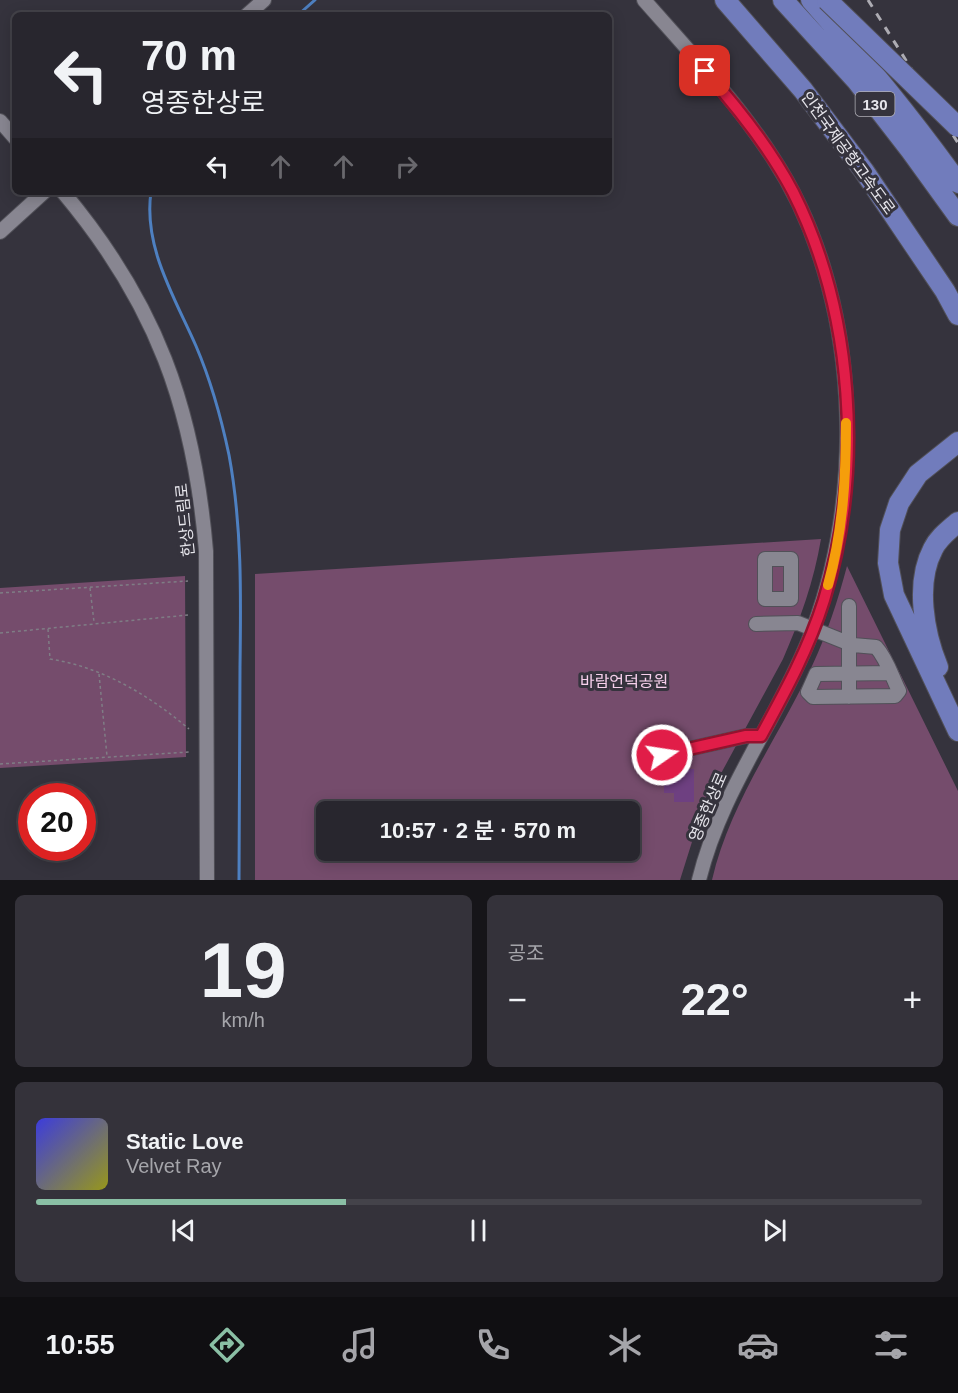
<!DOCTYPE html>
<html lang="ko">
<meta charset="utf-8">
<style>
body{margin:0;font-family:Arial,"Noto Sans KR",sans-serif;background:#34323a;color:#f1f3f6;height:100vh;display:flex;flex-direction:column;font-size:22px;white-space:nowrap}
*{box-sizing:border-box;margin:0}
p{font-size:20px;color:#a5a5aa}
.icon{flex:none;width:33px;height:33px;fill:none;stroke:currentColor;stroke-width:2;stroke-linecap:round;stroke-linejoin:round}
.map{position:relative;height:880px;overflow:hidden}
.panel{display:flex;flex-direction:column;gap:15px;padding:15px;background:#161519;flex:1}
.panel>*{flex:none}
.top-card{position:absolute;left:12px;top:12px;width:600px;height:183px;border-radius:9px;box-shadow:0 3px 15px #0003,0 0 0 2px #44434a;background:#28262e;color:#f1f3f6;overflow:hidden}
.speed{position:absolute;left:18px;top:783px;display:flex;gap:12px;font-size:30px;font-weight:700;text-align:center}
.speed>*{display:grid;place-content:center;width:78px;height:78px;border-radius:50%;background:#28262e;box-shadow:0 3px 15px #0003,0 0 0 2px #44434a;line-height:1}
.speed .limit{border:9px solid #d22;background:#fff;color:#111}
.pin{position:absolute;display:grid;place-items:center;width:51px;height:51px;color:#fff;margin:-26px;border-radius:12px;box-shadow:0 3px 9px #0006}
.me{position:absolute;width:66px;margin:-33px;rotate:77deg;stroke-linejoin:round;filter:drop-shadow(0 0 4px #0008)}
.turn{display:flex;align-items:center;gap:21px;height:126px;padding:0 30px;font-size:27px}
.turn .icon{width:78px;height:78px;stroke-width:2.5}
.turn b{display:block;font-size:42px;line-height:51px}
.lanes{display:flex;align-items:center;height:57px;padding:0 30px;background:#0003;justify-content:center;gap:30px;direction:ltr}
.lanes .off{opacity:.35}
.big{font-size:45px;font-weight:600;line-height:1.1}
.panel .card{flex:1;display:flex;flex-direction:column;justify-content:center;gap:9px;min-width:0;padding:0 21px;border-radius:9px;background:#34323a}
.panel .dial{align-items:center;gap:0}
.dial b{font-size:78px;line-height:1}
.song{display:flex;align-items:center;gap:18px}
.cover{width:72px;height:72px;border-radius:9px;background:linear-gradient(135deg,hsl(240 70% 55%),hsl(60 70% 35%))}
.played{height:6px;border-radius:3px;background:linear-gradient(90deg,#8abfa5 35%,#44434a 35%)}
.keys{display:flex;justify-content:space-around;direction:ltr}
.heat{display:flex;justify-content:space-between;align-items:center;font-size:33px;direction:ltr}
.panel .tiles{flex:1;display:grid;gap:15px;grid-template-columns:1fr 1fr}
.card:last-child{grid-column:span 2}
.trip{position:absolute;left:316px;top:801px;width:324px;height:60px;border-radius:9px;background:#28262e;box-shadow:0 3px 15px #0003,0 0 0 2px #44434a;font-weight:600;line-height:60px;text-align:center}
.tab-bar{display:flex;height:96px;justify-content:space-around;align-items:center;background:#100f12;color:#a5a5aa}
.tab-bar .icon{width:42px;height:42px}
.tab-bar .on{color:#8abfa5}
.tab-bar b{font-size:27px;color:#f1f3f6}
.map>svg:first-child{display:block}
</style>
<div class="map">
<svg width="958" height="880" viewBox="0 0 958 880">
<rect width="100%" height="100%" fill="#35333d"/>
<path fill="#754c6c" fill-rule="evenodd" d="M821,539c-7,42 -21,81 -38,120l-65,120 -21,47 -17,54h-425v-306zM327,812h303v38h-303z
M847,566l111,225v89h-246c18,-78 67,-143 100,-214 15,-32 26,-66 35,-100z
M185,576l1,181 -186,11v-180z"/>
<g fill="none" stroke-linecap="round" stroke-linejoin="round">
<path stroke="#4e80c1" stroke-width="3" d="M298,15l17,-15
M151,192c-8,55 24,106 45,154 15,35 25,71 33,109 13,70 12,141 11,212 0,71 -1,142 -1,213"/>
</g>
<path fill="#6e4081" d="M674,769h20v33h-20v-9h-10v-20h10z"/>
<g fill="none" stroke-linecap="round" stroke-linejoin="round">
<g stroke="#515058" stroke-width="16">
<path id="minor" d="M644,0c45,51 92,101 129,158 88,134 95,338 35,484 -34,83 -87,149 -109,238
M247,15l17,-15
M0,121l15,17
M63,192c93,111 131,216 143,359l1,329
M0,232l44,-40
M765,559h26v40h-26z
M849,606v91
M756,624l42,-1 55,22 23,2c11,12 16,30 23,44l-4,5 -82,1 -5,-5 8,-18 75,-1
M662,755l84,-19h15"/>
</g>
<g stroke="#515058" stroke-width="22">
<path id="highway" d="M725,0l78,90 61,81 81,120 13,24
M783,0l73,80 55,71 47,65
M811,0c52,59 101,119 147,183
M958,442l-40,32 -19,29 -9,27 -2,33 6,32 64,136
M938,667c-14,-34 -23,-84 -5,-118 5,-11 16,-19 25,-27"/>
</g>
<path stroke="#7f7d85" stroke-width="1.5" stroke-dasharray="3 3" stroke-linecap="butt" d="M90,588l4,34
M0,593l188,-12
M48,629l2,30c52,8 99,36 139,70
M0,633l188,-18
M99,674l8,82
M0,764l189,-12"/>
<use href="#minor" stroke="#888691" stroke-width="14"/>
<use href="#highway" stroke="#717cbc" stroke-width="20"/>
<path stroke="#adacb3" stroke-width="3" stroke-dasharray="8 8" stroke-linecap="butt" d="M868,0l90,143"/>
<g stroke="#515058" stroke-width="22" stroke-linecap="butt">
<path id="highway-bridge" d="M827,0l131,127"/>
</g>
<use href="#highway-bridge" stroke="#717cbc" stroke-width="20"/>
</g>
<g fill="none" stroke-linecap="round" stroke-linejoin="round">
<g stroke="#92132f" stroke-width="15">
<path id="route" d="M662,755l84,-19h15c24,-44 48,-88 63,-136 40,-129 30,-287 -31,-408 -23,-44 -55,-84 -88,-121"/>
</g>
<use href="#route" stroke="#e11d48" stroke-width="10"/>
<path stroke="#f59e0b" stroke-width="10" d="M828,585c15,-54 18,-107 18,-162"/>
</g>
<g text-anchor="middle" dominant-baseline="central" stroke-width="6" stroke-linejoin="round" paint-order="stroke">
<rect fill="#35333d" stroke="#b1b0b7" stroke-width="1.5" x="855.5" y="92" width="39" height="24" rx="4.5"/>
<g font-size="15" font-weight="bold" fill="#e6e5eb">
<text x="875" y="104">130</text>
</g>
<g font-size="16" fill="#e6e5eb" stroke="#35333d">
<text transform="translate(848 153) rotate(54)">인천국제공항고속도로</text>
<text transform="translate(185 520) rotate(-96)">한상드림로</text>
<text transform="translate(708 807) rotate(-67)">영종한상로</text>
</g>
<g font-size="16" fill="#f7d0ec" stroke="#35333d">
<text x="624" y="681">바람언덕공원</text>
</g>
</g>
</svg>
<div class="speed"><div class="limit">20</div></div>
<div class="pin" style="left:705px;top:71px;background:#d93025"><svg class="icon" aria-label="arrive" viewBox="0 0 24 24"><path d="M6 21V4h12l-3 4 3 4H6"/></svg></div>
<svg class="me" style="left:662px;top:755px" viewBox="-20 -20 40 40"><circle r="17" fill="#e11d48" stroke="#fff" stroke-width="3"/><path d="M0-11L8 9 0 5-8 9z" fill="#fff"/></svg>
<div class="trip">10:57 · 2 분 · 570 m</div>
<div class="top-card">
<div class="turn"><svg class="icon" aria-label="left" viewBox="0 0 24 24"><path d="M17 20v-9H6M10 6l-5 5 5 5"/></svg><div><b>70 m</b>영종한상로</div></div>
<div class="lanes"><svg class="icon" aria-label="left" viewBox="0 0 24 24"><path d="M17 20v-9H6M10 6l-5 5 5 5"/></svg><svg class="icon off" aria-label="ahead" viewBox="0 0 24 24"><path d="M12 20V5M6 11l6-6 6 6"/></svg><svg class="icon off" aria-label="ahead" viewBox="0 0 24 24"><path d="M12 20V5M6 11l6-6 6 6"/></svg><svg class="icon off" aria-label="right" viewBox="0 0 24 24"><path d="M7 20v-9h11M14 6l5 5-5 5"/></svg></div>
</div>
</div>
<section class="panel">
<div class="tiles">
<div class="card dial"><b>19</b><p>km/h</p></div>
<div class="card"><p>공조</p>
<div class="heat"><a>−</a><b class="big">22°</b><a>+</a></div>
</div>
<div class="card">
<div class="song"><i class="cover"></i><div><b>Static Love</b><p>Velvet Ray</p></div></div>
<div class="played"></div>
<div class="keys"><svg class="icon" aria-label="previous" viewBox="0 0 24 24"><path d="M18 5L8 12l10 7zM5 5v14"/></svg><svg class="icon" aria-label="pause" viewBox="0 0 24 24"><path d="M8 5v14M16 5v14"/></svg><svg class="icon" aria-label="next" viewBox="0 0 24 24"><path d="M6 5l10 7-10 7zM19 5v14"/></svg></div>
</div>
</div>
</section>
<nav class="tab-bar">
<b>10:55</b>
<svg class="icon on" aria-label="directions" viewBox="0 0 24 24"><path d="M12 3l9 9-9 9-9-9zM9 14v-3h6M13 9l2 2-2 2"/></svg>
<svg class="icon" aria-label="music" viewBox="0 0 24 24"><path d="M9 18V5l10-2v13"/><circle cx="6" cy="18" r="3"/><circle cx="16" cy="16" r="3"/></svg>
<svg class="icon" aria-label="phone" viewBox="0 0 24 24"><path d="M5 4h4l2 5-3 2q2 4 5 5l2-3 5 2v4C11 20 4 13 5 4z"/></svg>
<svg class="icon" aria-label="climate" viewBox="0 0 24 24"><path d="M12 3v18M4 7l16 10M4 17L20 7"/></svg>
<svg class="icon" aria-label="car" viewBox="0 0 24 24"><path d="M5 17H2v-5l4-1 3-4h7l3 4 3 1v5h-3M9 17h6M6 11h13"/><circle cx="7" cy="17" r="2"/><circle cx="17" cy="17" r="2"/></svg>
<svg class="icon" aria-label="filters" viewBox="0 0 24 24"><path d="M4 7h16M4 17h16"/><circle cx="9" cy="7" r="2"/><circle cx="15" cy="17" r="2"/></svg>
</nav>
